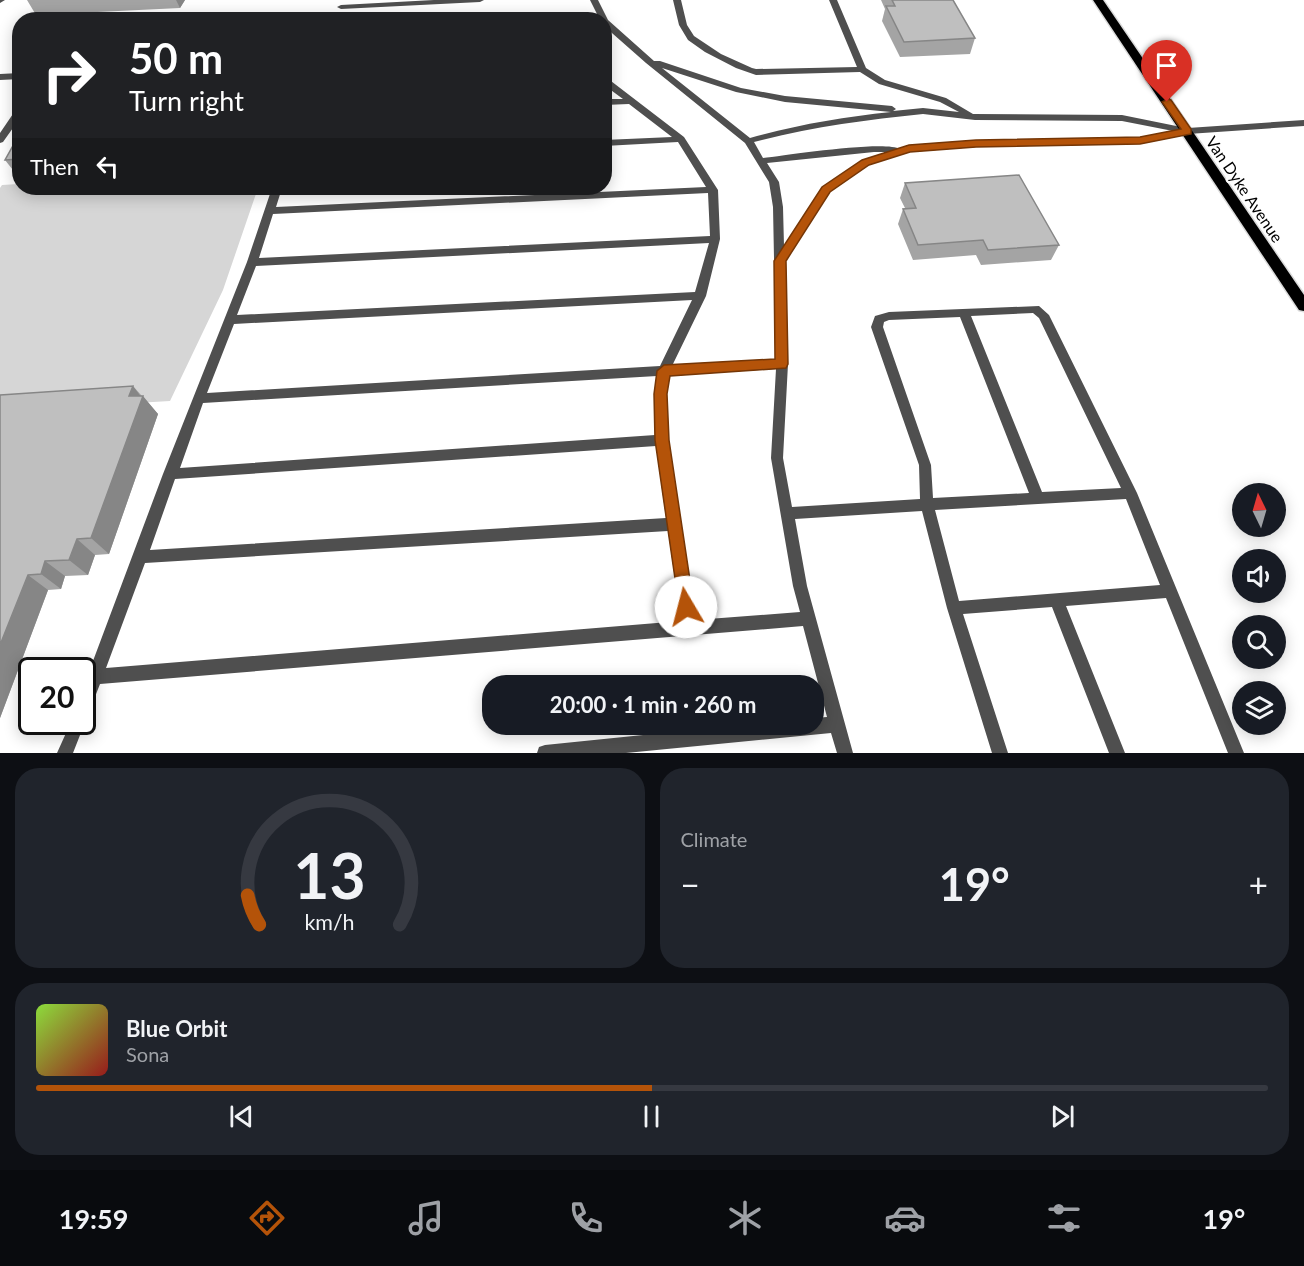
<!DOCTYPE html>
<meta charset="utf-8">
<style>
body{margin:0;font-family:Lato,sans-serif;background:#20242c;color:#f1f3f6;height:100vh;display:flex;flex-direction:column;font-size:22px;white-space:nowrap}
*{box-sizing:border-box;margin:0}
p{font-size:20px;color:#9ea1a6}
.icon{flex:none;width:33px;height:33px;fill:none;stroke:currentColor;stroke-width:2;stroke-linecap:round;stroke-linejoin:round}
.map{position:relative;height:753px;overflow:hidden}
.side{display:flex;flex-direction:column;gap:15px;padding:15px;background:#0d0f14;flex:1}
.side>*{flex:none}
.guide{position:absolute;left:12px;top:12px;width:600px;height:183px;border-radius:24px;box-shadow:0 3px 15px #0003;background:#202124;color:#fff;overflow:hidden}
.needle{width:39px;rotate:355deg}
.tools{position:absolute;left:1232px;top:483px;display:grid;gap:12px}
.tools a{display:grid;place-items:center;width:54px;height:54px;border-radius:50%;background:#171b24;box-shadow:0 3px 15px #0003;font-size:30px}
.speed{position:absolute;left:18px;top:657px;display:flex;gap:12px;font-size:30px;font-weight:700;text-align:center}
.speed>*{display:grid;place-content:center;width:78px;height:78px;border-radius:50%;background:#171b24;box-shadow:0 3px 15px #0003;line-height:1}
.speed .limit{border:3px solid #111;border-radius:9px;background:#fff;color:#111}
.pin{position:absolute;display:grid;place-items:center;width:51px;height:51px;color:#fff;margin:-62px -26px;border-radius:50% 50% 50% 0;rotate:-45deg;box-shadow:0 0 6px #0007}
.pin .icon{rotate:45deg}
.me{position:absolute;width:66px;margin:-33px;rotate:352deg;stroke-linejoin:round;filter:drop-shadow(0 0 4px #0008)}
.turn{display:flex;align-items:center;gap:21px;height:126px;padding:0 18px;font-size:27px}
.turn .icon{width:78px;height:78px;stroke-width:2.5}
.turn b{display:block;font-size:42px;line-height:51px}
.then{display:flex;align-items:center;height:57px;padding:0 18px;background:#0003;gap:12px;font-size:22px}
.big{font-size:45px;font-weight:700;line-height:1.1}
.side .card{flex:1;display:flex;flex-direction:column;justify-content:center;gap:9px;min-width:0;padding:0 21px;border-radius:24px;background:#20242c}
.side .dial{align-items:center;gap:0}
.dial svg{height:156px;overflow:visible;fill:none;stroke:#363941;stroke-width:7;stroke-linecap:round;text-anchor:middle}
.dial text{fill:#f1f3f6;stroke:none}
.song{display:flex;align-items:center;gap:18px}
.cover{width:72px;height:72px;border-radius:9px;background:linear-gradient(135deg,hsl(90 70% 55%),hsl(0 70% 35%))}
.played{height:6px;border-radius:3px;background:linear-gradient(90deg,#b45309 50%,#363941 50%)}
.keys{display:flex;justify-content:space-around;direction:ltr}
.heat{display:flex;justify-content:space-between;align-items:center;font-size:33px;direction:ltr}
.side .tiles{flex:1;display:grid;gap:15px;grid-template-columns:1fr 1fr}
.card:last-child{grid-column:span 2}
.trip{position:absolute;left:482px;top:675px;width:342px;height:60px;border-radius:24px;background:#171b24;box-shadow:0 3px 15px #0003;font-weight:700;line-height:60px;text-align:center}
.menu{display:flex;height:96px;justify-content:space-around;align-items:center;background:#090b0e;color:#9ea1a6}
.menu .icon{width:42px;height:42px}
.menu .current{color:#b45309}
.menu b{font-size:27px;color:#f1f3f6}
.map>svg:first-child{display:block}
</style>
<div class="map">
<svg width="1304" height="753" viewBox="0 0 1304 753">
<rect width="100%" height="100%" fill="#fff"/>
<path fill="#d6d6d6" d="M19,184l1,4h238l-35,102 -53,111 -170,10v-223l2,-3z"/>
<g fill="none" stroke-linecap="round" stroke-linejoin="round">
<g stroke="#dbdbdb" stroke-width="3">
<path id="primary" d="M1093,0h10l201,295v16l-5,-1z"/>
</g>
<path fill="#4f4f4f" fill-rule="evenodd" d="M0,0h5l-5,3z
M434,0h50l-4,2 -139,7 -4,-2 4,-2z
M590,0h8l10,20 46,41h6l81,27 44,8 107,10 4,3 -3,2 30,-3 36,4 -19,-10 -61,-18 -19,-12 -104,3 -20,-7 -31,-16 -17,-12 -9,-15 -6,-25h8l6,25 7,11 27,18 31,14 4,1 101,-2 -28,-67h8l29,68 19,12 61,18 27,16 149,1 69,14v4l-51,11 -164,3 -66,5 -41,12 -40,28 -44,70 3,102 -5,94 9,49 128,-8 -1,-34 -48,-138 4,-11 14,-4 150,-6 10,9 88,178 107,260h-16l-62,-155 -100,8 59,147h-16l-57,-146 -89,7 45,139h-16l-45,-145 -25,-97 -127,8 12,67 46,167h-16l-6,-20 -205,20h-89l2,-6 6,-2 206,-21h62v-6l14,-1 -24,-91 -703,58 -27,69h-16l14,-31h11v-31l5,-14 76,-203 84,-212 25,-74h10l-6,19 430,-20 -28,-45 -74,4v-6l68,-3 -43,-33 -25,1v-6h19l-19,-14v-7h3l77,59 34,53 2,49 -14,57 -34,70 104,-6 -3,-153 -4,-25 -24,-39 -99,-80 -42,-37v-6h-4zM662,68l74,24 49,10 106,10c-48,5 -95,13 -141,26zM923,114l52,6 147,1 51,10 -33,7 -164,3 -67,5 -9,3c-15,-9 -113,6 -137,9l-9,-16c56,-15 111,-22 169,-28zM874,152h15l-26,8 -40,28 -39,58 -1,-39 -4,-25 -12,-19zM708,193l2,43 -451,22 14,-44zM709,243l-14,49 -458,23 19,-49zM692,300l-32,66 -453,27 27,-69zM1033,313l6,5 82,170 -79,4 -71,-176zM960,317l69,176 -96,5 -2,-33 -48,-138 1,-5 5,-2zM776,369l-5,89 22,128 7,26 -105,8 -27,-180 -2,-46 3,-19zM657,376l-3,18 1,41 -475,33 23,-65zM656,446l10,72 -516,32 25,-71zM1126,499l34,86 -201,16 -24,-91zM668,531l13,90 -575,47 39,-105z
M20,73v6l-20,1v-6z
M20,107v11l-17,24 -3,1v-10l17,-25z"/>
<path fill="#4f4f4f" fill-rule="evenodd" d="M1304,120v6l-116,8 -5,-3 5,-3z"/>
<use href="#primary" fill="#000" fill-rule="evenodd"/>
</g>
<path fill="#a4a4a4" d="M27,0h158l-5,8 -144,7z
M881,0h72l22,38 -5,16 -70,3 -18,-36 3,-12z
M20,134v45l-15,-19z
M905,183l154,62 -8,15 -70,5 -5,-10 -63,5 -15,-36 5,-15 2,-1 -5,-10z
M133,386l25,28 -49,140 -14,1 -7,20 -23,1 -4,13 -13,1 -48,128v-323z"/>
<path fill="#868686" d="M176,0h9l-5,8z
M133,386l9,12 1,-2 15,18 -49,140 -18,-16 38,-142z
M77,539l18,16 -7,20 -19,-15z
M45,561l20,15 -4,13 -20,-15z
M28,575l20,15 -48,128v-73z"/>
<path fill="#bfbfbf" stroke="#868686" stroke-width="1.5" d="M892,0h61l22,38 -71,4 -18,-36h9z
M19,135l1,24 -15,1z
M1019,175l40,70 -71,5 -5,-10 -65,5 -15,-36 13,-1 -11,-25z
M133,386l-4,10h14l-52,142 -14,1 -8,21 -24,1 -4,13 -13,1 -28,70v-250z"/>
<path fill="#b45309" stroke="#753606" stroke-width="1.5" d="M1167,99l4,1 20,29v5l-51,10 -164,3 -66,5 -41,13 -39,27 -44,69 2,103 -2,4 -116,8 -3,18 2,46 25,167 -2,6 -6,2 -6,-2 -25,-173 -1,-46 3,-23 7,-6 111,-6 -1,-98 48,-74 40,-27 47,-15 67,-5 164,-3 41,-8 -19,-27z"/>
<g text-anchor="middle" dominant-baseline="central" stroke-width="4.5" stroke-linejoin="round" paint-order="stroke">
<g font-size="16" fill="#000" stroke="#fff">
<text transform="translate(1245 189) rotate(56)">Van Dyke Avenue</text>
</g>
</g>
</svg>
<div class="tools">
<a><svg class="needle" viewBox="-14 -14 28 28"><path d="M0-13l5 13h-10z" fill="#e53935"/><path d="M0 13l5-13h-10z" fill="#9ea1a6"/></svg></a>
<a><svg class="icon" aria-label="sound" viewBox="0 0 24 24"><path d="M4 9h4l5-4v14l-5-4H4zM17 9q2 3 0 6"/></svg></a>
<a><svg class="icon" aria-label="search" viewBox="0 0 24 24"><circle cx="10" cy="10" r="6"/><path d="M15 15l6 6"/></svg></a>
<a><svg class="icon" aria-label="layers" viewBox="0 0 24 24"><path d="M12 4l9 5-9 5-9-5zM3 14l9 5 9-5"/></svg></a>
</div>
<div class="speed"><div class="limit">20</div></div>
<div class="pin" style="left:1167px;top:102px;background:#d93025"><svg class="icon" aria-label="arrive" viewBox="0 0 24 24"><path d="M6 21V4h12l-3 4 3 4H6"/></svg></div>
<svg class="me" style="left:686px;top:607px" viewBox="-20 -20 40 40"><circle r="19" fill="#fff"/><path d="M0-13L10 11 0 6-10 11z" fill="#b45309"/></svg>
<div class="trip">20:00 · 1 min · 260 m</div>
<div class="guide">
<div class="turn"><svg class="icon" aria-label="right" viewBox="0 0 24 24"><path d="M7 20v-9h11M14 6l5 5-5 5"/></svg><div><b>50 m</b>Turn right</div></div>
<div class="then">Then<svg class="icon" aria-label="left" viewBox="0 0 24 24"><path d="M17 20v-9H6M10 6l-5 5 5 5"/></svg></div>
</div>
</div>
<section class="side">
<div class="tiles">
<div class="card dial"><svg viewBox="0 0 100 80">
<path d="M14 69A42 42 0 1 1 86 69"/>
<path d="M14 69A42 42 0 0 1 8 54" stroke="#b45309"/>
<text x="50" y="56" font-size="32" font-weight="700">13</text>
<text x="50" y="72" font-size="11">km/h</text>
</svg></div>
<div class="card"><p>Climate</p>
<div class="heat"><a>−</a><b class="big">19°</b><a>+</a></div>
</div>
<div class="card">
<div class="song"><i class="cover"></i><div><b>Blue Orbit</b><p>Sona</p></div></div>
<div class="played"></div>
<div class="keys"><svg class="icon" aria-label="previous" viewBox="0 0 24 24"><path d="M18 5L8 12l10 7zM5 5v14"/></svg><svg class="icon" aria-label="pause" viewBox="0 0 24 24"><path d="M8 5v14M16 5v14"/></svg><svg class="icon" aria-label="next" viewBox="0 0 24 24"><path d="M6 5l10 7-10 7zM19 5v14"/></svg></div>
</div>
</div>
</section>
<nav class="menu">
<b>19:59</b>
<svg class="icon current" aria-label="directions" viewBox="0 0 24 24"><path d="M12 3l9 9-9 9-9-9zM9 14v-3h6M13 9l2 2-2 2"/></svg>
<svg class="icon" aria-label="music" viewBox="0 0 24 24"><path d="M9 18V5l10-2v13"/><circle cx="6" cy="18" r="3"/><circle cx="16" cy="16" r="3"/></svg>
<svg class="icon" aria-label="phone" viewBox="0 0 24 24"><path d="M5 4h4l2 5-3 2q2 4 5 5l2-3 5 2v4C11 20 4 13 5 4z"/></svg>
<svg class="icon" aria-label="climate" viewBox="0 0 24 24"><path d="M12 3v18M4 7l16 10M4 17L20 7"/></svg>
<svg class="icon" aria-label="car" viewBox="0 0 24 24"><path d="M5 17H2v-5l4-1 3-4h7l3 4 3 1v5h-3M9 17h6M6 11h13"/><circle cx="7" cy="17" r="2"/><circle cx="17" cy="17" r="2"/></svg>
<svg class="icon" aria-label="filters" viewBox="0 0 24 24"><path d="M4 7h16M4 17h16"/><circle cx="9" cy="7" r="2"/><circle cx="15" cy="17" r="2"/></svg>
<b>19°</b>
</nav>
